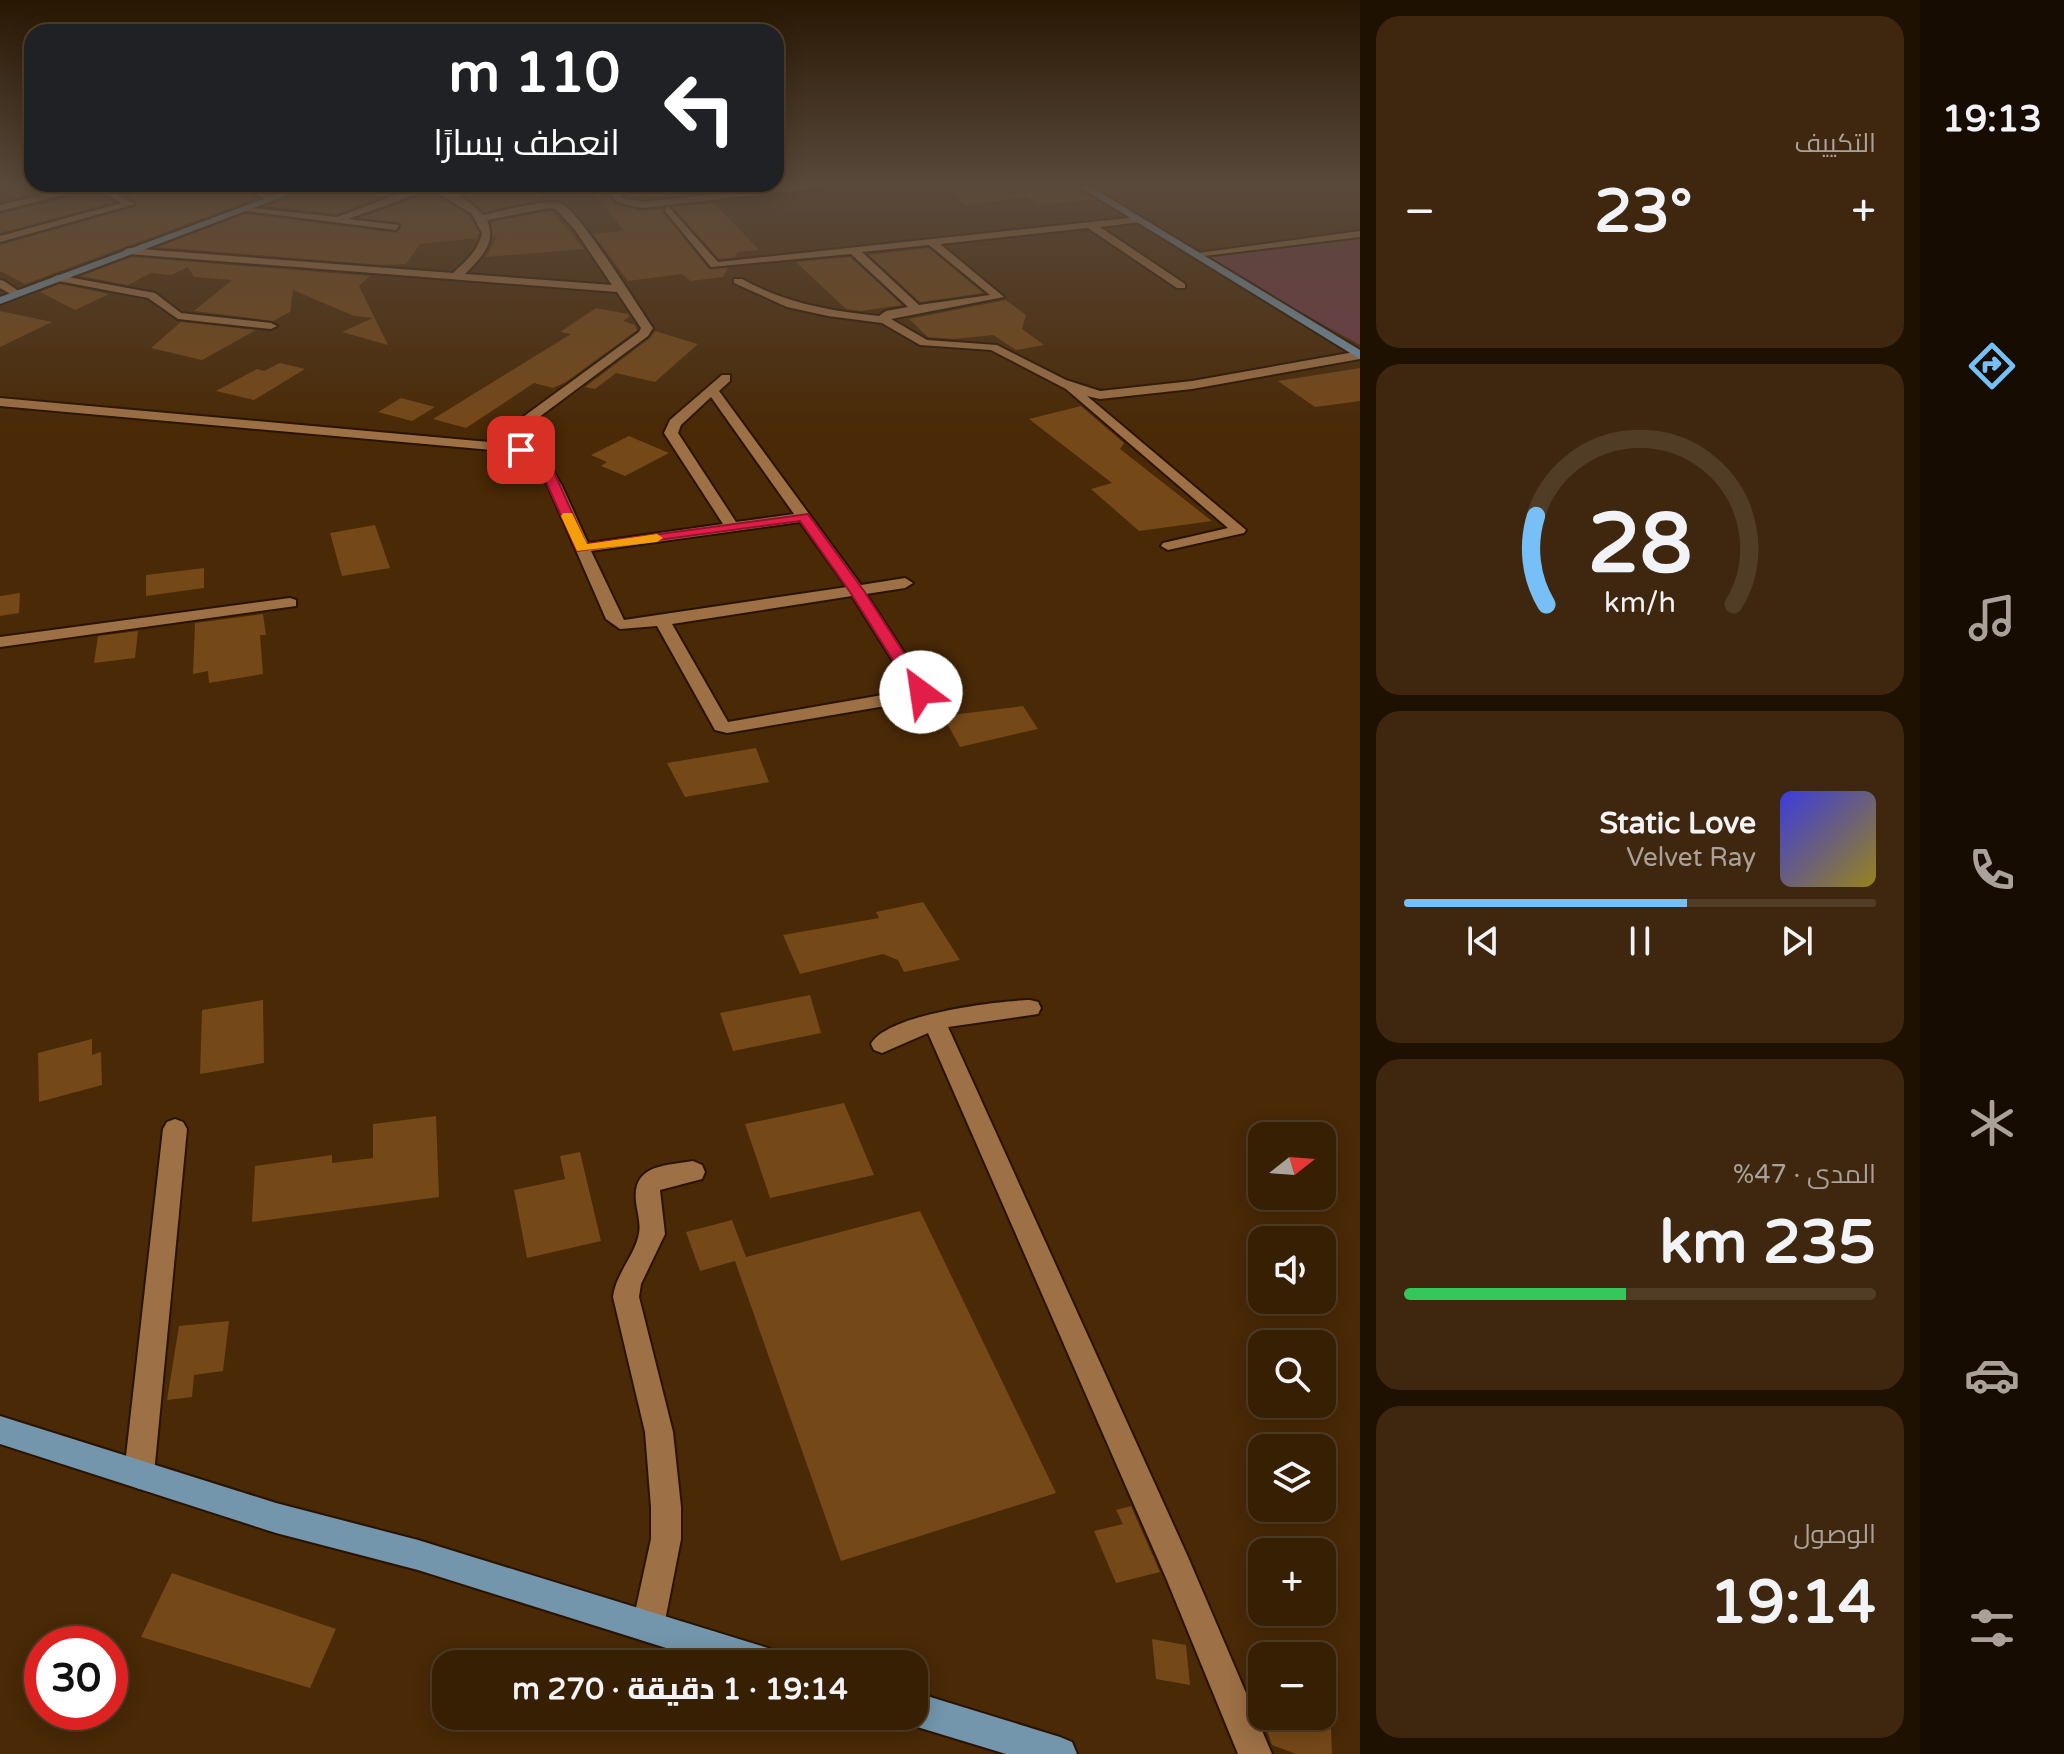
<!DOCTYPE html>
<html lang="ar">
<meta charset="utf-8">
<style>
body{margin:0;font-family:"Varela Round",Cairo,sans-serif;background:#3e270e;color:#f1f3f6;direction:rtl;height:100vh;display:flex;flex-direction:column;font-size:30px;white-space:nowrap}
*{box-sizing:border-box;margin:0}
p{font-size:26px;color:#aaa29a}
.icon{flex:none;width:44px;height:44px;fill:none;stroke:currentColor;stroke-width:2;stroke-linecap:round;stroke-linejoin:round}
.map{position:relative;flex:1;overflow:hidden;direction:ltr}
.drawer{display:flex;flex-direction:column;gap:16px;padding:16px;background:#1e1102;width:560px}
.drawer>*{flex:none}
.hud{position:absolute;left:24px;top:24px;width:760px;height:168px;border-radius:24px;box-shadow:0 4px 20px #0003,0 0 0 2px #513d26;direction:rtl;background:#202124;color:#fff;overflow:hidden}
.needle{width:52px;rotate:73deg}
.controls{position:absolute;left:1248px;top:1122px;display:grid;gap:16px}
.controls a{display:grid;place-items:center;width:88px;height:88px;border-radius:16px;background:#371f04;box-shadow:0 4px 20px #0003,0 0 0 2px #513d26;font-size:40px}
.speed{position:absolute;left:24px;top:1626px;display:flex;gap:16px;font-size:40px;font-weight:700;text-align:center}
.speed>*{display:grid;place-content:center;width:104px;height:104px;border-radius:50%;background:#371f04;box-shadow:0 4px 20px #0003,0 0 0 2px #513d26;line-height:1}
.speed .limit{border:12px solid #d22;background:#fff;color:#111}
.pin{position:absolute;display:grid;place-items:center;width:68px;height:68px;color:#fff;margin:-34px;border-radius:16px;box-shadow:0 4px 12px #0006}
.me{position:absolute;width:88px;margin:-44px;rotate:329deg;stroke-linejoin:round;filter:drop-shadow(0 0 6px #0008)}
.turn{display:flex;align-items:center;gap:28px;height:168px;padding:0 32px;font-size:36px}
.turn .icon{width:104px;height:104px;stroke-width:2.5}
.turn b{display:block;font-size:56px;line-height:68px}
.big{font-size:60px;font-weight:800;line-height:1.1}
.drawer .widget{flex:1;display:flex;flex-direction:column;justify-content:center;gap:12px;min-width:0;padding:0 28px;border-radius:24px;background:#3e270e}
.drawer .dial{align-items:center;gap:0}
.dial svg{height:208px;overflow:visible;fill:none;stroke:#513d26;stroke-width:7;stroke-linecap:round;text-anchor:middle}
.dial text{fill:#f1f3f6;stroke:none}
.song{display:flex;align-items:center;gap:24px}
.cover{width:96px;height:96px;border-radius:12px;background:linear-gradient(135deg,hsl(240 70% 55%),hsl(50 70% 35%))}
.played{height:8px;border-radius:4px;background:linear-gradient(90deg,#77bff7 60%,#513d26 60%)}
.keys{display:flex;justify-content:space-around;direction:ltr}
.heat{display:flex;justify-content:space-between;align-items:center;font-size:44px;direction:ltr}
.charge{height:12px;border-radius:6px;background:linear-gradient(90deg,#34c759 47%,#513d26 0)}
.trip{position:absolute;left:432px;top:1650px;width:496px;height:80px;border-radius:24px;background:#371f04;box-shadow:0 4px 20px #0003,0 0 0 2px #513d26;font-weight:800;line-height:80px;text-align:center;direction:rtl}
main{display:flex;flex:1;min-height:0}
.menu{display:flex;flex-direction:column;width:144px;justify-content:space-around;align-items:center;background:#160c02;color:#aaa29a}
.menu .icon{width:56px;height:56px}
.menu .on{color:#77bff7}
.menu b{font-size:36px;color:#f1f3f6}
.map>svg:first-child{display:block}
</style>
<main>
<nav class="menu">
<b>19:13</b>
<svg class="icon on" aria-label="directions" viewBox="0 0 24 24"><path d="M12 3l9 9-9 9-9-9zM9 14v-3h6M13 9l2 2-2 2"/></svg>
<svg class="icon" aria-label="music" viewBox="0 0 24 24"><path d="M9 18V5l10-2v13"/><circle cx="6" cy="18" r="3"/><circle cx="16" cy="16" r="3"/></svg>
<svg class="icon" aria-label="phone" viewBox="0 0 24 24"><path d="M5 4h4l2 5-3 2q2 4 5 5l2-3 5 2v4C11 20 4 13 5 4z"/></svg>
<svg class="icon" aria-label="climate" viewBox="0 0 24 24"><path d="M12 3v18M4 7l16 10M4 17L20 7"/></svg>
<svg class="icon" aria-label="car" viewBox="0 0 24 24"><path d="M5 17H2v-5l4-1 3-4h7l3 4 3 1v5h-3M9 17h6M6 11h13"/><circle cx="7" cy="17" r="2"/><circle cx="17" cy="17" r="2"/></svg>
<svg class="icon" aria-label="filters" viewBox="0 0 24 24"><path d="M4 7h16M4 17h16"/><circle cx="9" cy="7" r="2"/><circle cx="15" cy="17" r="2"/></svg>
</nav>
<section class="drawer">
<div class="widget"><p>التكييف</p>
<div class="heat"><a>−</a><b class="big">23°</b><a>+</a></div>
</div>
<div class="widget dial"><svg viewBox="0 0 100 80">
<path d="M14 69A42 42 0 1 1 86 69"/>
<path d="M14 69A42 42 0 0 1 10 35" stroke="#77bff7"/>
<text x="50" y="56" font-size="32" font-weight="700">28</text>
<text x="50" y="72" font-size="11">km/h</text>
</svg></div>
<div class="widget">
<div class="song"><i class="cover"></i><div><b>Static Love</b><p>Velvet Ray</p></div></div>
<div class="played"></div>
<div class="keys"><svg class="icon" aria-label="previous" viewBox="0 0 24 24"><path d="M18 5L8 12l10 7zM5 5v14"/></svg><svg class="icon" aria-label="pause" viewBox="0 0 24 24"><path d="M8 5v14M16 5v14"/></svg><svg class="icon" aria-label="next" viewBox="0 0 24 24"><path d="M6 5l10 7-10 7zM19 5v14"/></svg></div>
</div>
<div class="widget"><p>المدى · 47%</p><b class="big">235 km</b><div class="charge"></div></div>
<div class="widget"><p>الوصول</p><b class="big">19:14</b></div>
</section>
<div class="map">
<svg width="1360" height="1754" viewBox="0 0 1360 1754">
<rect width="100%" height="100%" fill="#492906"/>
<path fill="#6f3a49" d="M1360,234v111l-164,-91z"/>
<path fill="#754818" d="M0,184h69l1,1 -53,13z
M179,184h56l22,14 -232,86 -25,-13v-26l136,-38v-6l-9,-5z
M327,184h89l-79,30 -71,-8z
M442,184h87l14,16 -59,12 -18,-16z
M587,184h14l15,21 25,6 22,-2v4l46,56 19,-1 -5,9 -32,4 -9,-7 -54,7 -35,-47 31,-3z
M617,184h33l15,11 21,-1 -44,5 -17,-4z
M938,184h134l22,15 -55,6 -12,-8 -61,8z
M92,192l22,10 -114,31v-19z
M431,192l39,24 9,17 -2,5 -57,6 -14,20 -24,1 -224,-18 88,-33 150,19 6,-6 -3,-5 -38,-4z
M714,203l45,47 -21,2 -3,5 -16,2 -46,-52z
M549,211l4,1 31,37 -98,8 11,-21 -4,1 -2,-15z
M928,248l3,2 52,43 -63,9 -51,-47z
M132,257l238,19 -11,10 29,59 -46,-13 31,-14 -19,-2 -61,-26 -3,22 -17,9 -79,-10 38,-31 -38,-3 -6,-10 -17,8 -20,-2 -23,12 -47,-9z
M850,257l52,48 -42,6 -14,-2 -50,-47z
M60,284l49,10 -34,16 -35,-18z
M1006,300l20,15 -4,14 22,16 -28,5 -23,-15 -40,4 -25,-2 -19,-18z
M596,308l32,6 2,2 -7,5 12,4 2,5 -71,52 -13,6 -19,-5 -68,45 -33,-9 138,-85 -11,-2z
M0,311l52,11 -52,25z
M181,322l75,8 -54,30 -51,-12z
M655,331l43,13 -43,38 -39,-9 -21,16 -10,-2 65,-49z
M280,363l25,6 -51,31 -38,-9 41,-22 7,2z
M1360,368v33l-45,6 -37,-26z
M401,398l34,9 -23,14 -34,-9z
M1081,406l43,37 -4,6 92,72 -73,10 -48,-42 21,-6 -83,-64z
M629,436l40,17 -44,23 -24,-10 6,-4 -16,-7z
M375,525l15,43 -48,8 -12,-43z
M204,568v20l-58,8v-21z
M20,593l-1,20 -19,3v-20z
M263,614l3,21h-6l3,39 -54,9 -1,-12 -15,3 2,-51z
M138,631l-3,27 -41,5 4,-27z
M1023,706l15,23 -78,18 -17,-31z
M756,748l13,34 -84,15 -18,-34z
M923,902l37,58 -56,12 -6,-12 -15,-6 -83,20 -17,-39 96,-17 -3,-6z
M810,995l11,38 -88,18 -13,-38z
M263,1000l1,63 -64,11 2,-64z
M92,1039v16l9,-3 1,33 -63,17 -1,-49z
M844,1103l30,72 -104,23 -25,-74z
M436,1116l3,81 -187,25 3,-56 77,-11v8l41,-5v-34z
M580,1152l21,89 -74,17 -13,-68 51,-11 -5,-23z
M920,1211l136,282 -215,68 -106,-300 -35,10 -14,-39 46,-12 14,37z
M229,1321l-6,50 -29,4 -2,22 -25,3 12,-74z
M1131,1506l29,66 -44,11 -22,-52 29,-7 -7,-14z
M172,1573l164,56 -26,59 -169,-51z
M1152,1639l34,6 4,40 -34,-6z
M1262,1716h30l39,13 1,25h-36l-24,-9z"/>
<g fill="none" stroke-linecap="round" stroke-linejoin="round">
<g stroke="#291300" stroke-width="4">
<path id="minor" d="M85,184h13l37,20 -135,38v-6l122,-33 -30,-15 -92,23v-6z
M238,184h11l28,15 -8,2z
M425,184c20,0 45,16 58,31 16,-3 67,-18 79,-11 20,11 75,101 91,124l-5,8 -145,108 40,9 19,33 26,57 135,-19 -59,-91 6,-13 52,-45h8v6l-11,10 142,194 44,-7 8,5 -8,5 -39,6 64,98 -21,10 -182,31 -12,-3 -58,-104 -37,3 -14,-10 -58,-133 -15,-27 -41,-9 -492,-44v-8l489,44 150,-110 2,-4 -24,-36 -489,-38 -5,-3 5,-3 325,25c14,-13 25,-22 29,-40l-10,-19 -41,-25 -83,30 51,6 -3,5 -158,-20 5,-3 94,10zM549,208l7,1 19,21 37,55 -147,-11c16,-16 32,-31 22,-54zM711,397l83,117 -58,8 -58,-89 3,-8zM800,522l47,65 -223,33 -33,-69zM852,596l59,94 -183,32 -56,-98z
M604,184h9l10,14 19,4 176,-18h33l-209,24 -25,-6z
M668,206l50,56 420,-45 3,5 -41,5 85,57v4h-8l-89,-60 -148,16 64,53 -113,22 36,21 70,5 69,35 34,11 92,-10 168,-30v8l-168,30 -92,10 -13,-3 159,134 -2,3 -76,17 -7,-4 2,-3 65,-15 -162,-139 -75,-39 -71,-5 -38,-22 -54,-7 -41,-9 -53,-24v-4h8c43,24 88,32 137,37l7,-5 22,-4 -57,-53 -140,13 -46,-56zM929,245l61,50 -71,10 -57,-53z
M1360,231v6l-164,20 -5,-3z
M57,275l98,18 26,20 90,10 6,3 -6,3 -93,-10 -30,-21 -95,-18 -1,-2z
M0,280l4,1 19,13 -9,2 -14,-8z
M290,598l6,2v6l-296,41v-10z
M1030,1000l8,2 3,6 -3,6 -90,13 240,530 84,197h-34l-72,-176 -238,-545 -46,20 -8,-3 -3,-6c16,-30 126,-43 159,-44z
M175,1119l8,3 4,7 -33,345 -5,10 -10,5 -10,-5 -5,-10 39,-345 4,-7z
M693,1161l9,4 3,7 -3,7 -42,11 5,44 -24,50 -2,13 34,135 8,75v32l-17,87 -5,11 -11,5 -11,-5 -5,-11 19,-87v-32l-6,-75 -32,-135c3,-24 23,-43 26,-64 2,-9 -2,-22 -3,-31 -4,-38 29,-36 57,-41z"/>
</g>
<g stroke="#291300" stroke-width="4">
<path id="major" d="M304,184h13l-317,120v-7z
M1075,184h11l274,166v9z
M0,1416l276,87 142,37 350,108 11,5 5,11h-67l-299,-94 -142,-37 -276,-89z
M914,1692l146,45 12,5 5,12h-71l-92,-28 -12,-5 -2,-5h14z"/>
</g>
<use href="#minor" fill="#9d7045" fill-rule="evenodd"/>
<use href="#major" fill="#7396ac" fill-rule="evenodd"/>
</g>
<linearGradient id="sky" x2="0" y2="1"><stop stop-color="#281703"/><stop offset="0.43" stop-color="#59493b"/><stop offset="1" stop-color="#59493b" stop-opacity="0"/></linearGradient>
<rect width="1360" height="430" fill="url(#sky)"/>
<path fill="#e11d48" stroke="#92132f" stroke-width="2" d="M521,446l21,7 8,10 36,81 222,-30 56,77 65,101 -2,3h-12l-65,-103 -50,-71 -223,30 -39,-87 -5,-6 -17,-6v-5z"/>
<path fill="#f59e0b" d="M563,513h9l15,31 70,-10 6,4 -6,4 -80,9 -16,-35z"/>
</svg>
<div class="controls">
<a><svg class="needle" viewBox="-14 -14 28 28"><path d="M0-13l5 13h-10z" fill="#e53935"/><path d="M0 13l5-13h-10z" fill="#aaa29a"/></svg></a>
<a><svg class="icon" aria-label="sound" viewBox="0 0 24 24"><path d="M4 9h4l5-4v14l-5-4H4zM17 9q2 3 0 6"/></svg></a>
<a><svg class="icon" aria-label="search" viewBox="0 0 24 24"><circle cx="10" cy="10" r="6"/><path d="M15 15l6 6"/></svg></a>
<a><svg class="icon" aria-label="layers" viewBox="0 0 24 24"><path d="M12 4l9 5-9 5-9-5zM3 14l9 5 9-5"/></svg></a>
<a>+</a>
<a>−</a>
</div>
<div class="speed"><div class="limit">30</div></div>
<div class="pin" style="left:521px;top:450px;background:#d93025"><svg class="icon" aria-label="arrive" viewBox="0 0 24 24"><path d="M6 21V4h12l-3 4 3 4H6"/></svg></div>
<svg class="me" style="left:921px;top:692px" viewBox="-20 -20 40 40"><circle r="19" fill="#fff"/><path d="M0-13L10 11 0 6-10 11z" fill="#e11d48"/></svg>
<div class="trip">19:14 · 1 دقيقة · 270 m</div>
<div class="hud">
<div class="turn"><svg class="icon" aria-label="left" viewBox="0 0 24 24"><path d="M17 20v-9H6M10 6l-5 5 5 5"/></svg><div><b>110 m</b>انعطف يسارًا</div></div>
</div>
</div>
</main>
